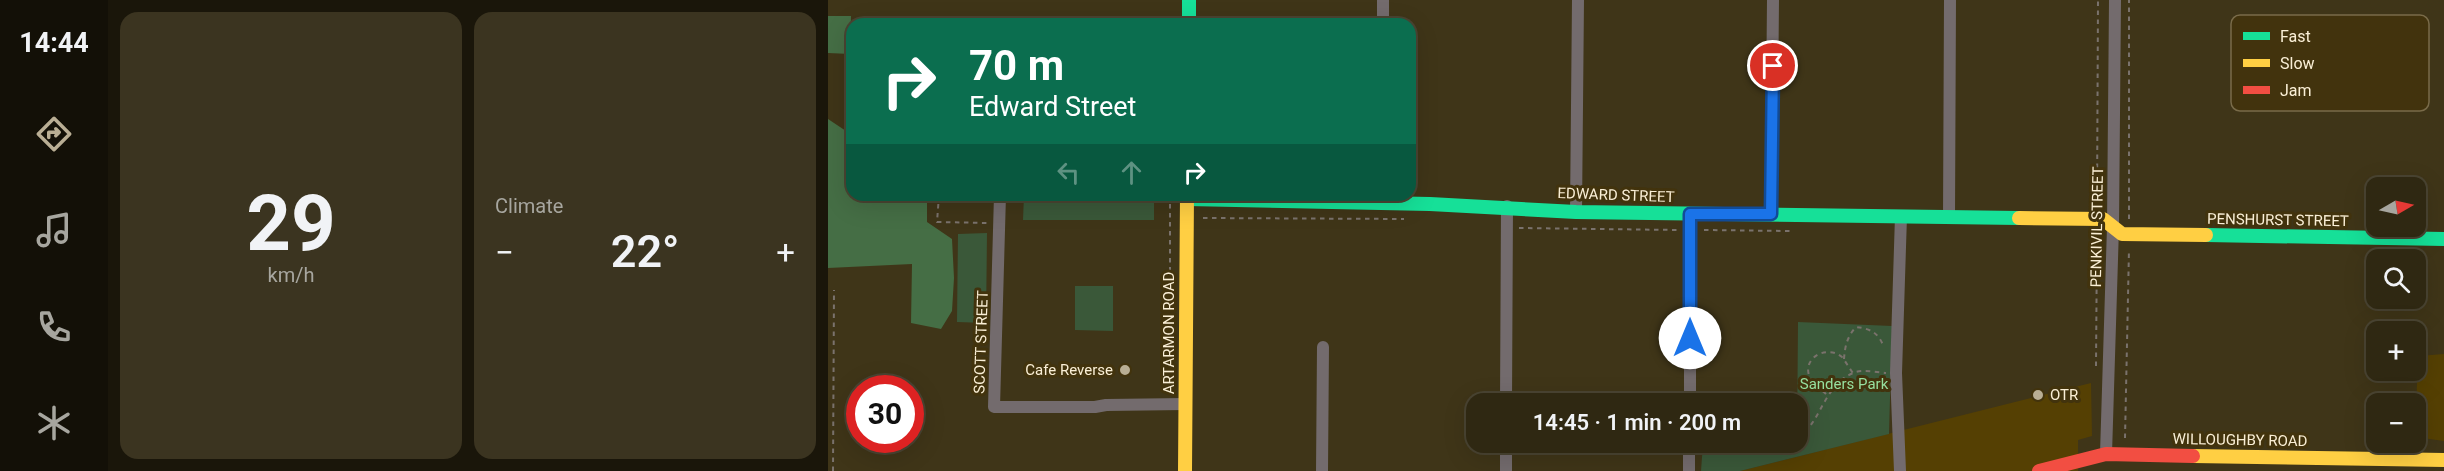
<!DOCTYPE html>
<meta charset="utf-8">
<style>
body{margin:0;font-family:Roboto,sans-serif;background:#3b3420;color:#f1f3f6;height:100vh;display:flex;flex-direction:column;font-size:22px;white-space:nowrap}
*{box-sizing:border-box;margin:0}
p{font-size:20px;color:#a7a69f}
.icon{flex:none;width:33px;height:33px;fill:none;stroke:currentColor;stroke-width:2;stroke-linecap:round;stroke-linejoin:round}
.map{position:relative;flex:1;overflow:hidden}
.details{display:flex;flex-direction:column;gap:12px;padding:12px;background:#1a160a;width:720px}
.details>*{flex:none}
.guide{position:absolute;left:18px;top:18px;width:570px;height:183px;border-radius:18px;box-shadow:0 6px 24px #0002,0 0 0 2px #4a4432;background:#0b6e4f;color:#fff;overflow:hidden}
.needle{width:39px;rotate:81deg}
.tools{position:absolute;left:1538px;top:177px;display:grid;gap:12px}
.tools a{display:grid;place-items:center;width:60px;height:60px;border-radius:12px;background:#2f2812;box-shadow:0 6px 24px #0002,0 0 0 2px #4a4432;font-size:30px}
.speed{position:absolute;left:18px;top:375px;display:flex;gap:12px;font-size:30px;font-weight:700;text-align:center}
.speed>*{display:grid;place-content:center;width:78px;height:78px;border-radius:50%;background:#2f2812;box-shadow:0 6px 24px #0002,0 0 0 2px #4a4432;line-height:1}
.speed .limit{border:9px solid #d22;background:#fff;color:#111}
.pin{position:absolute;display:grid;place-items:center;width:51px;height:51px;color:#fff;margin:-26px;border:3px solid #fff;border-radius:50%;box-shadow:0 2px 6px #0007}
.me{position:absolute;width:66px;margin:-33px;rotate:0deg;stroke-linejoin:round;filter:drop-shadow(0 0 4px #0008)}
.turn{display:flex;align-items:center;gap:21px;height:126px;padding:0 24px;font-size:27px}
.turn .icon{width:78px;height:78px;stroke-width:2.5}
.turn b{display:block;font-size:42px;line-height:51px}
.lanes{display:flex;align-items:center;height:57px;padding:0 24px;background:#0003;justify-content:center;gap:30px;direction:ltr}
.lanes .off{opacity:.35}
.big{font-size:45px;font-weight:600;line-height:1.1}
.details .card{flex:1;display:flex;flex-direction:column;justify-content:center;gap:9px;min-width:0;padding:0 21px;border-radius:18px;background:#3b3420}
.details .dial{align-items:center;gap:0}
.dial b{font-size:78px;line-height:1}
.heat{display:flex;justify-content:space-between;align-items:center;font-size:33px;direction:ltr}
.details .tiles{flex:1;display:grid;gap:12px;grid-template-columns:repeat(2,1fr)}
.trip{position:absolute;left:638px;top:393px;width:342px;height:60px;border-radius:18px;background:#2f2812;box-shadow:0 6px 24px #0002,0 0 0 2px #4a4432;font-weight:600;line-height:60px;text-align:center}
main{display:flex;flex:1;min-height:0}
.dock{display:flex;flex-direction:column;width:108px;justify-content:space-around;align-items:center;background:#131007;color:#a7a69f}
.dock .icon{width:42px;height:42px}
.dock .active{color:#b9ae94}
.dock b{font-size:27px;color:#f1f3f6}
.map>svg:first-child{display:block}
</style>
<main>
<nav class="dock">
<b>14:44</b>
<svg class="icon active" aria-label="directions" viewBox="0 0 24 24"><path d="M12 3l9 9-9 9-9-9zM9 14v-3h6M13 9l2 2-2 2"/></svg>
<svg class="icon" aria-label="music" viewBox="0 0 24 24"><path d="M9 18V5l10-2v13"/><circle cx="6" cy="18" r="3"/><circle cx="16" cy="16" r="3"/></svg>
<svg class="icon" aria-label="phone" viewBox="0 0 24 24"><path d="M5 4h4l2 5-3 2q2 4 5 5l2-3 5 2v4C11 20 4 13 5 4z"/></svg>
<svg class="icon" aria-label="climate" viewBox="0 0 24 24"><path d="M12 3v18M4 7l16 10M4 17L20 7"/></svg>
</nav>
<section class="details">
<div class="tiles">
<div class="card dial"><b>29</b><p>km/h</p></div>
<div class="card"><p>Climate</p>
<div class="heat"><a>−</a><b class="big">22°</b><a>+</a></div>
</div>
</div>
</section>
<div class="map">
<svg width="1616" height="471" viewBox="0 0 1616 471">
<rect width="100%" height="100%" fill="#3f3518"/>
<path fill="#554003" d="M1616,354v87l-29,-4 3,-81z
M1263,383l1,53 -14,4v31h-338z"/>
<path fill="#3a5839" d="M196,195h130v25h-131z
M159,233l-1,90 -29,-1 1,-88z
M247,286h38v45l-38,-1z
M970,322l94,4 -3,108 -149,37h-39l2,-28 94,-1z"/>
<path fill="#456e45" d="M0,16h23l-1,38 -22,-1z
M0,110v9l24,16v60h75v27l25,17 2,39 -2,33 -11,18 -30,-6 1,-59 -84,4z"/>
<g fill="none" stroke-linecap="round" stroke-linejoin="round">
<path stroke="#7a726c" stroke-width="2" stroke-dasharray="4.5 4.5" stroke-linecap="butt" d="M111,195l-2,27 51,1
M342,195v105
M182,198h138l9,-3
M1269,204l1,-204
M375,218l201,1
M1301,219v-219
M691,228l159,2
M876,230l86,1
M1016,359c1,-13 3,-22 12,-32 16,2 22,6 28,20
M1268,366l1,-132
M998,394c-4,-4 -11,-8 -14,-13 -14,-20 13,-38 30,-24 4,5 7,11 11,16
M969,436c23,-8 25,-50 56,-63 9,-4 23,-1 33,0
M1297,438l4,-189
M873,454l72,-12
M5,471l1,-181"/>
<path stroke="#736b6d" stroke-width="12" d="M555,24v-24
M172,195l-6,212h101l11,-2 79,-1
M748,212l2,-212
M943,214l2,-214
M1121,216l1,-216
M678,404l1,-198
M862,404v-190
M1278,454l7,-227 2,-227
M494,471l1,-124
M678,471v-29
M861,471v-29
M1072,471l-4,-98 5,-157"/>
<path stroke="#16e098" stroke-width="14" d="M361,0v23
M359,199l243,5 146,8 443,6
M1378,235l238,4"/>
<path stroke="#ffcf43" stroke-width="14" d="M1191,218l84,1 19,15 84,1
M1365,456l251,4
M357,471l2,-276"/>
<path stroke="#f24e42" stroke-width="14" d="M1211,471l67,-17 87,2"/>
</g>
<g fill="none" stroke-linecap="round" stroke-linejoin="round">
<g stroke="#114b97" stroke-width="15">
<path id="route" d="M862,338v-124h81l2,-148"/>
</g>
<use href="#route" stroke="#1a73e8" stroke-width="10"/>
</g>
<g fill="#b9ae94" stroke="#42330d" stroke-width="2">
<circle cx="297" cy="370" r="6"/>
<circle cx="1210" cy="395" r="6"/>
</g>
<g text-anchor="middle" dominant-baseline="central" stroke-width="6" stroke-linejoin="round" paint-order="stroke">
<g font-size="15" fill="#faefd6" stroke="#42330d">
<text transform="translate(788 195) rotate(2)">EDWARD STREET</text>
<text transform="translate(1450 220) rotate(1)">PENSHURST STREET</text>
<text transform="translate(1269 227) rotate(-89)">PENKIVIL STREET</text>
<text transform="translate(341 333) rotate(-90)">ARTARMON ROAD</text>
<text transform="translate(153 342) rotate(-88)">SCOTT STREET</text>
<text transform="translate(1412 440) rotate(1)">WILLOUGHBY ROAD</text>
</g>
<g font-size="15" fill="#faefd6" stroke="#42330d" text-anchor="end">
<text x="285" y="370">Cafe Reverse</text>
<text x="1222" y="395" text-anchor="start">OTR</text>
</g>
<g font-size="15" fill="#96e09f" stroke="#42330d">
<text x="1016" y="384">Sanders Park</text>
</g>
</g>
<rect x="1403" y="15" width="198" height="96" rx="9" fill="#42330d" stroke="#796b49" stroke-width="1.5"/>
<rect x="1415" y="32" width="27" height="8" fill="#16e098"/>
<rect x="1415" y="59" width="27" height="8" fill="#ffcf43"/>
<rect x="1415" y="86" width="27" height="8" fill="#f24e42"/>
<g font-size="16" fill="#faefd6">
<text x="1452" y="42">Fast</text>
<text x="1452" y="69">Slow</text>
<text x="1452" y="96">Jam</text>
</g>
</svg>
<div class="tools">
<a><svg class="needle" viewBox="-14 -14 28 28"><path d="M0-13l5 13h-10z" fill="#e53935"/><path d="M0 13l5-13h-10z" fill="#a7a69f"/></svg></a>
<a><svg class="icon" aria-label="search" viewBox="0 0 24 24"><circle cx="10" cy="10" r="6"/><path d="M15 15l6 6"/></svg></a>
<a>+</a>
<a>−</a>
</div>
<div class="speed"><div class="limit">30</div></div>
<div class="pin" style="left:945px;top:66px;background:#d93025"><svg class="icon" aria-label="arrive" viewBox="0 0 24 24"><path d="M6 21V4h12l-3 4 3 4H6"/></svg></div>
<svg class="me" style="left:862px;top:338px" viewBox="-20 -20 40 40"><circle r="19" fill="#fff"/><path d="M0-13L10 11 0 6-10 11z" fill="#1a73e8"/></svg>
<div class="trip">14:45 · 1 min · 200 m</div>
<div class="guide">
<div class="turn"><svg class="icon" aria-label="right" viewBox="0 0 24 24"><path d="M7 20v-9h11M14 6l5 5-5 5"/></svg><div><b>70 m</b>Edward Street</div></div>
<div class="lanes"><svg class="icon off" aria-label="left" viewBox="0 0 24 24"><path d="M17 20v-9H6M10 6l-5 5 5 5"/></svg><svg class="icon off" aria-label="ahead" viewBox="0 0 24 24"><path d="M12 20V5M6 11l6-6 6 6"/></svg><svg class="icon" aria-label="right" viewBox="0 0 24 24"><path d="M7 20v-9h11M14 6l5 5-5 5"/></svg></div>
</div>
</div>
</main>
